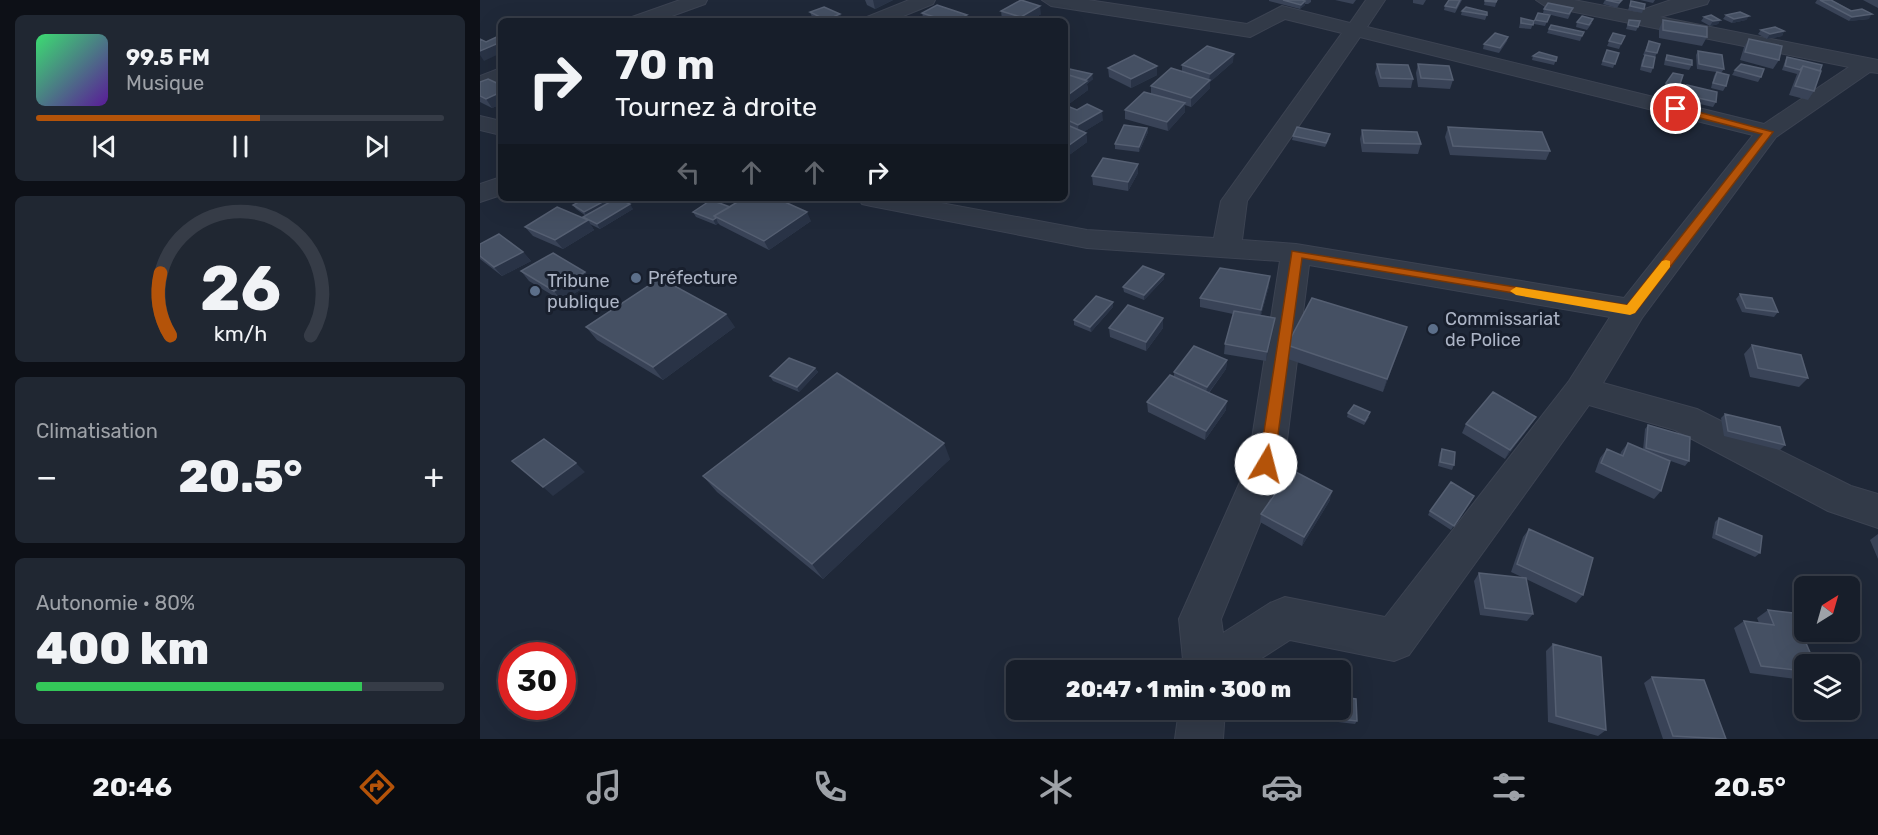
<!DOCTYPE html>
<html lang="fr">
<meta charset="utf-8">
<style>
body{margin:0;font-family:Rubik,sans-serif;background:#202732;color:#f1f3f6;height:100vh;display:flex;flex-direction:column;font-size:22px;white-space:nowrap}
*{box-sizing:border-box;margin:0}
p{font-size:20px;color:#9ea2a8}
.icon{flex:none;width:33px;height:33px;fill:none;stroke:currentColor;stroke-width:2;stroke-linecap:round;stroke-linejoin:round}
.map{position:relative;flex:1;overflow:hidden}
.side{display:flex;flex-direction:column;gap:15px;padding:15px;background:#0d1017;width:480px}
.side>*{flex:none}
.guide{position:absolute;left:18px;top:18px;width:570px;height:183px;border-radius:9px;box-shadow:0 6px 24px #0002,0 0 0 2px #363c47;background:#171e2a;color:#f1f3f6;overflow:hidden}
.needle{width:39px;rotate:37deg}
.fabs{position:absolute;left:1314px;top:576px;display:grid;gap:12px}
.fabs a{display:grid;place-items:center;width:66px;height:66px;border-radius:9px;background:#171e2a;box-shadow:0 6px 24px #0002,0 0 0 2px #363c47;font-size:30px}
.speed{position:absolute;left:18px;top:642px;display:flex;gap:12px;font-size:30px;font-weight:700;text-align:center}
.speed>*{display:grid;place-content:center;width:78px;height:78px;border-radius:50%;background:#171e2a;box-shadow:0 6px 24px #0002,0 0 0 2px #363c47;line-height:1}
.speed .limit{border:9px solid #d22;background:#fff;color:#111}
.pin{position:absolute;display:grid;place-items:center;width:51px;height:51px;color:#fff;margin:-26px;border:3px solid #fff;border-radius:50%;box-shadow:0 2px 6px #0007}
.me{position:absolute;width:66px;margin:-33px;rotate:8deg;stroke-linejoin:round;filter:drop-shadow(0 0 4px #0008)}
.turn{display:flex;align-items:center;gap:21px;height:126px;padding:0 18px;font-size:27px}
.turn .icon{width:78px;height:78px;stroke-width:2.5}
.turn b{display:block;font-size:42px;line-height:51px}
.lanes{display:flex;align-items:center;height:57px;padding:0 18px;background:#0003;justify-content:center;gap:30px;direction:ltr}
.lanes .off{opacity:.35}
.big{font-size:45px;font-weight:800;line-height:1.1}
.side .tile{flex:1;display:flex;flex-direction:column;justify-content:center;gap:9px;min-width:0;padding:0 21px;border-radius:9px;background:#202732}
.side .dial{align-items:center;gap:0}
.dial svg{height:156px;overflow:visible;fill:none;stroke:#363c47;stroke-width:7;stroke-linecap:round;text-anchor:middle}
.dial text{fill:#f1f3f6;stroke:none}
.song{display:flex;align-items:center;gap:18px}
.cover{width:72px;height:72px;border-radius:9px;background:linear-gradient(135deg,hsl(140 70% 55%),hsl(270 70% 35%))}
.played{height:6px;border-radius:3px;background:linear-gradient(90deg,#b45309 55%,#363c47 55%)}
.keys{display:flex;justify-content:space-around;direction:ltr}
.heat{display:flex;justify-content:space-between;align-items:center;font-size:33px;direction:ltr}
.charge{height:9px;border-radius:4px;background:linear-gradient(90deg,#34c759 80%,#363c47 0)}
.trip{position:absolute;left:526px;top:660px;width:345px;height:60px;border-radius:9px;background:#171e2a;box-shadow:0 6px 24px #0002,0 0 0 2px #363c47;font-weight:800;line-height:60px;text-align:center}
.menu{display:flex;height:96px;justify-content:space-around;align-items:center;background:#090c11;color:#9ea2a8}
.menu .icon{width:42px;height:42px}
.menu .active{color:#b45309}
.menu b{font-size:27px;color:#f1f3f6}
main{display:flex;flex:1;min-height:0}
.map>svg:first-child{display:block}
</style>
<main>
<section class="side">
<div class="tile">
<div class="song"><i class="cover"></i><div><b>99.5 FM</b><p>Musique</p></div></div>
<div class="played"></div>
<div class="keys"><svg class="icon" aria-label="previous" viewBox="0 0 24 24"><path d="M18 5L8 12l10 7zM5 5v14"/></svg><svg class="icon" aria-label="pause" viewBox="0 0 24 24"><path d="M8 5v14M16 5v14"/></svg><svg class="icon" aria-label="next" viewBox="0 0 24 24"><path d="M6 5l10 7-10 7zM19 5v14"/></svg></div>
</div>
<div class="tile dial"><svg viewBox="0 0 100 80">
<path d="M14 69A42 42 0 1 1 86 69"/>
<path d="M14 69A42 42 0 0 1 9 37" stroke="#b45309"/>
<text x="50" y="56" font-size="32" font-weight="700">26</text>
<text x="50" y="72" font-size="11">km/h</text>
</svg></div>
<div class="tile"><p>Climatisation</p>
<div class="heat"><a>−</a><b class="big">20.5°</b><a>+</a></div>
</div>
<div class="tile"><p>Autonomie · 80%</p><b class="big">400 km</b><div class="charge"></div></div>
</section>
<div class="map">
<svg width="1398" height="739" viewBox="0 0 1398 739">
<rect width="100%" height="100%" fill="#1f2838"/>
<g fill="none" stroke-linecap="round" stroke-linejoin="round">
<g stroke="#3c4352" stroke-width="2">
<path id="minor" d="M200,0h27l-2,4 -47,17h-29l3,-4z
M429,0h26l-2,4 -42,17h-27l3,-4z
M562,0h46l159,24 35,-18 68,17 16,-23h19l-18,27 397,97 85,-57 -304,-61 -9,-6h38l62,12 35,-12h38l-2,4 -47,13 218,43v13l-8,-1 -94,65 -134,181 -39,65 94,26 154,77 27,8v34l-50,-17 -153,-81 -86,-25 -180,250 -15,6 -104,-21 -47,30h-59l-5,-51 69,-155 32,-203 -193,-13 -216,-42 -9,-2 -4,-6h56l173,32 127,8 7,-37 121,-168 -57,-14 -35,18 -199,-31zM880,37l393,98 -129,163 -328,-54 -54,-4 5,-39zM829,265l301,52 -41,64 -184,236 -100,-20 -15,6 -47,30 -2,-14 63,-155z
M21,68v15l-21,8v-15z
M0,116l21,5v14l-21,-5z
M21,177v18l-21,7v-18z
M699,710h46l-2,29h-48z"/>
</g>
<use href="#minor" fill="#323a48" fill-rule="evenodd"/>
</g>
<path fill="#394357" d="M385,0h28l-18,9 -8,-4z
M789,0h42v2l-3,2h-3v1l-5,4 -31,-8z
M855,0h21l-3,4z
M933,0h13l-3,5 -10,-2z
M969,0h13l-7,13 -11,-3 1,-4z
M1005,0h12l-2,7 -11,-2z
M1125,0h17l-5,8 -14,-4z
M1160,0h15l-2,3z
M1337,0h14l38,19 -20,2 -34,-18z
M1383,0h15v8z
M1151,1l14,3 -3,9 -14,-3z
M1064,9l27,4 -3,6 -25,-6z
M521,11l40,3 -11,7h-23l-5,-1z
M982,11l25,4 -2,5 -24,-5z
M330,12l30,2 1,5 -5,2h-16l-8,-4z
M442,13l46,8h-44z
M1058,13l12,2 -5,11 -11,-2z
M1246,15l23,1 -3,4 -14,3 -9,-4z
M1224,17l16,3 -2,4 -8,2 -9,-5z
M1041,18l13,3 -3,8 -12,-1z
M1149,20l9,7 -2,4 -10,-2z
M1183,20l44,17 -5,9 -43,-8v-9z
M1097,22l15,1 -5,7 -11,-3z
M1071,25l33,7 -4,9 -33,-8z
M1281,30l23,1 -2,5 -15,3 -9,-5z
M1133,33l12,3 -6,13 -12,-3z
M1028,37l-1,4 -8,12 -16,-4 1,-5z
M1269,39l30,21 -6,9 -33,-9 4,-13z
M1169,41l8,12 -2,4 -2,11 -2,5 -11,-3 2,-10 3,-5 1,1 -3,-1z
M1127,50l12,3 -6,15 -12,-3z
M1218,51l26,18 -3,4 5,13 -3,5 -12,-3 3,-12 2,-4 -19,-3 -1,-14z
M1187,55l25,10 -3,5 -25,-5 1,-6z
M1053,56l24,1 -3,8 -22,-5z
M1307,57l35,8 -8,26 -6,9 -19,-5 8,-21 -15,-4 3,-9z
M753,62l-23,20v6l-19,19 -6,-2v7l-17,19 -43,-12v-9l26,-16v-8l31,-15v-6z
M897,64l36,15 -2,9 -32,-1 -4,-14z
M938,64l35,16 -3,9 -32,-2 -2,-14z
M677,66v9l-26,13 -22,-11 -1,-9z
M585,68l28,11 -6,5 1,6 -22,16 37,14 -20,12 3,1 1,9 -22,16z
M1255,70l26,7 -3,5 -26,-7z
M0,82l21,3v19l-9,4 -12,-6z
M1186,83l13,4 -3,5 -12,-4z
M1207,85l29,17 -3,5 -31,-7 2,-11z
M968,127l102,24 -4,9 -96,-5 -5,-18z
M667,128l1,4 -9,20 -24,-3v-5z
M882,130l59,14 -3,10 -56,-2 -2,-13z
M813,136l36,3 -4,8 -33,-7z
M658,173l-10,18 -35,-6 -1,-9z
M131,201l22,8 -33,20 -10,-5 4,6 -31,19 -30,-13 -8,-9 59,-8 2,-3 -10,-7 -3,-4z
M250,207l81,14 -42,29 -49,-25 -2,-2 -2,2 -20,-8 -3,-5z
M0,244l43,8 8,9 -29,15 -22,-17z
M41,271l72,11 -31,19 -33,-20z
M684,274v5l-20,21 -20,-8 -1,-5z
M789,286l-8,29 14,3 -9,43 -42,-7 1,-10 8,-30 -33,-7v-9z
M1260,294l38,18 -4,5 -32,-5 -6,-13z
M633,307l-22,25 -17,-7v-5z
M683,318v10l-17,23 -36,-14 -1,-9z
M106,327h149l-72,53 -66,-40z
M927,327l-24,65 -98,-34 2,-13z
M1272,345l56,33 -9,9 -49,-10 -6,-23z
M747,360l-1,9 -17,24 17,17 -21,30 -57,-28 -1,-10 27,-26v-4z
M335,368l3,4 -19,20 -26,-11 -3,-5z
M868,413l21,4 -5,8 -17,-8z
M1245,414l60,31 -5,5 -56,-14 -3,-18z
M986,424l64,2 -25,33 -43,-26z
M1168,425l41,36 -4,5 -20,-7 -4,32 -7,8 -59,-27 5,-14 7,-9 13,6 1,-3 7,-9 15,7 2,-21z
M962,449l12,16 -2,5 -14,-4 2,-13z
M470,459l-127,120 -106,-87 -14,-16z
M850,500l-28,46 -42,-24 1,-8z
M991,501l-20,29 -23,-15 2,-4z
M1239,518l41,35 -5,4 -43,-19 3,-16z
M1049,529l54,66 -7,8 -50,-24 7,35 -6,7 -47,-6 -6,-34 5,-8 45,5 -13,-6 12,-35z
M1398,534v25l-8,-19z
M1288,610l36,54v16l-54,-7 -16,-45 10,-7 15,2 -2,-5z
M1073,644l53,86 -8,6 -50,-14 -2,-71z
M1172,677l74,62h-63l-19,-56z
M858,710h3l16,11 -2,3 -17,-2z"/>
<path fill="#293346" d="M393,0h20l-18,9z
M825,1v4l-5,4 1,-4z
M560,6l1,8 -11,7h-9v-4z
M360,14l1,5 -5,2h-10v-1z
M1392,14l-3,5 -20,2 3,-4z
M487,15l1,6h-13z
M1269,16l-3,4 -14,3 2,-4z
M1240,20l-2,4 -8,2 3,-5z
M1304,31l-2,5 -15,3 3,-5z
M21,42v11l-17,8 -4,-6v-4z
M754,54l-1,8 -23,20v6l-19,19v-9l18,-17 1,-7z
M677,66v9l-26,13v-9z
M612,74l1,5 -6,5 1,6 -23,17v-10z
M21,92v12l-9,4 -6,-9z
M705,103v9l-17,19 -1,-9z
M622,111l1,9 -24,15 -1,-10z
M667,128l1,4 -9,20v-5z
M606,133l1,9 -22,16v-10z
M658,164v9l-10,18v-9z
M130,198l3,5 -26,14 -3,-5z
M150,204l3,5 -33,20 -3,-5z
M327,212l4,9 -42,29 -5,-9z
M236,218l2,5 -2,2 -3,-5z
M108,220l6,10 -31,19 -8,-9z
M43,252l8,9 -29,15 -8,-9z
M105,272l8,10 -31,19 -8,-10z
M684,274v5l-20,21v-5z
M790,276l-1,10 -9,33 1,-9z
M633,302v5l-22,25 -1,-5z
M246,314l9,13 -72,53 -10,-13z
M683,318v10l-17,23v-9z
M795,318l-1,9 -8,34 1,-9z
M927,327l-4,13 -20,52 4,-13z
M747,360l-1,9 -20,27 1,-9z
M335,368l3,4 -19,20 -2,-5z
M747,401l-1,9 -21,30 1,-9z
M1056,417l-6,9 -25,33 5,-9z
M464,443l6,16 -127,120 -11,-15z
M96,463l9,9 -32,24 -10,-9z
M852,491l-2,9 -28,46 2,-9z"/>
<path fill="#455063" stroke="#555f72" stroke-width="1.5" d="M541,0l19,6 -19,11 -20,-6z
M803,0h19l3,1 -4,4z
M969,0h11l-4,8 -11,-2z
M1005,0h12l-1,2 -11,-1z
M1126,0h16l-3,3z
M1340,0h11l20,11 11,-2 10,5 -20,3z
M1151,1l14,3 -1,5 -14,-3z
M1068,3l25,5 -4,6 -25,-5z
M457,5l30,10 -12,6h-8l-25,-8z
M344,7l16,7 -14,6 -16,-8z
M986,7l21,5v3l-25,-4z
M1260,12l9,4 -15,3 -8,-4z
M1058,13l12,2 -3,7 -12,-2z
M1231,15l9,5 -7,1 -9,-4z
M1102,16l11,3 -4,6 -12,-3z
M494,18l15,3h-20z
M1041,18l13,3 -1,4 -12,-2z
M1149,20l11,1 -2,6 -10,-2z
M1183,20l44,7v10l-44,-7z
M1071,25l33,7 -2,4 -33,-7z
M1295,27l9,4 -14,3 -9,-4z
M1015,33l13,4 -8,11 -16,-4z
M1133,33l12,3 -4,8 -12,-3z
M21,35v7l-21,9v-12l6,3z
M1269,39l33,7 -3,14 -34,-8z
M1169,41l11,3 -3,9 -11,-2z
M727,46l27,8 -24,20 -28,-9z
M1127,50l12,3 -4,11 -12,-3z
M1218,51l24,4 2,14 -25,-5z
M1059,52l18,5 -1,4 -23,-5z
M654,55l23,11 -26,13 -23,-11z
M1165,55l10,2 -2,11 -11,-2z
M1187,55l25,5v5l-26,-5z
M1307,57l35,8 -2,6 -17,-5 -3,4 -15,-4z
M897,64l31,1 5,14 -32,-1z
M938,64l31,2 4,14 -32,-2z
M1261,64l23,5 -3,8 -26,-7z
M1323,66l18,5 -7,20 -19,-5z
M585,68l27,6 -6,6 -17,-5 -4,2z
M691,68l39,12 -19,18 -40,-12z
M1237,72l12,3 -3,11 -13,-3z
M1193,73l10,2 -4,12 -13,-4z
M589,75l18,6 -22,16v-20z
M8,79l13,6v7l-15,7 -6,-3v-14z
M1207,85l30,7 -1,10 -31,-7z
M664,92l41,11 -18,19 -42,-12z
M607,104l15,7 -24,14 -13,-6v-14l12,5z
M585,124l21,9 -21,15z
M644,125l23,3 -8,19 -24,-3z
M817,127l33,7 -4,9 -33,-7z
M968,127l94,5 8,19 -97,-5z
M882,130l55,2 4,12 -57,-1z
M623,158l35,6 -10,18 -36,-6z
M106,198h24l-26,14 -11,-7z
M137,198l13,6 -33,20 -14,-7z
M264,198h32l31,14 -43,29 -50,-25z
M231,200l19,7 -16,9 2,2 -3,2 -20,-8z
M77,207l31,13 -33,20 -30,-13z
M19,234l24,18 -29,15 -14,-11v-12z
M73,253l32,19 -31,19 -33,-20z
M663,266l21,8 -20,21 -21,-8z
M740,268l50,8 -9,34 -61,-12z
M180,278l66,36 -73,53 -67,-40z
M1260,294l32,4 6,14 -32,-4z
M616,296l17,6 -23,25 -16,-7z
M832,298l95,29 -20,52 -100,-34z
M648,305l35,13 -17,24 -37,-14z
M754,311l41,7 -8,34 -42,-8z
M1272,345l49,10 7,23 -50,-10z
M714,346l33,14 -20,27 -33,-15z
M309,358l26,10 -18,19 -27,-11z
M357,373l107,70 -132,121 -109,-88z
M690,375l57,26 -21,30 -59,-29z
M1013,392l43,25 -26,33 -44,-26z
M874,405l16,7 -5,9 -17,-8z
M1245,414l55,13 5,18 -57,-14z
M1168,425l42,12 -1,24 -43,-13z
M64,439l32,24 -33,24 -31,-26z
M1148,443l42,18 -9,30 -60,-28 6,-14 16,7z
M962,449l13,3 -1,13 -14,-3z
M812,470l40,21 -28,46 -43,-23z
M971,482l23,14 -20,30 -24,-15z
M1239,518l43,18 -2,17 -44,-19z
M1049,529l64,29 -10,37 -66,-31z
M999,573l47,5 7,36 -48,-6z
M1288,610l25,3 22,51h-11v7l-43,-5 -17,-45 30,4z
M1073,644l48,13 5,73 -50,-14z
M1172,677l52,3 22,59 -53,-3z
M861,697l15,2 1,22 -17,-2z"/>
<path fill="#b45309" stroke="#753606" stroke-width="1.5" d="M1196,106l97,26 -138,181 -333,-55 -28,206 -8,6 -5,-2 -2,-4 33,-213 335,54 135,-171 -89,-23 -2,-2z"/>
<path fill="#f59e0b" d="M1186,260l4,1v6l-35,46 -5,2 -114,-20 -6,-4 6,-4 111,18 35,-44z"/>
<g fill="#5c6f8a" stroke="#181f2d" stroke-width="2">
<circle cx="156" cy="278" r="6"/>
<circle cx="55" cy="291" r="6"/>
<circle cx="953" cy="329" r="6"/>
</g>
<g text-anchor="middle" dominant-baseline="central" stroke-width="6" stroke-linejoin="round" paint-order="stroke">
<g font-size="18" fill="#acb4c5" stroke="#181f2d" text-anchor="start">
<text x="168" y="278">Préfecture</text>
<text x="67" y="281">Tribune<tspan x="67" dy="21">publique</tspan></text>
<text x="965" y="319">Commissariat<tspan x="965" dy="21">de Police</tspan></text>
</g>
</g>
</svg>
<div class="fabs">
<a><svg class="needle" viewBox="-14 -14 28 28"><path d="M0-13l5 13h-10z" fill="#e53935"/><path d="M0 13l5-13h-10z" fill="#9ea2a8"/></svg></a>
<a><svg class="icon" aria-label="layers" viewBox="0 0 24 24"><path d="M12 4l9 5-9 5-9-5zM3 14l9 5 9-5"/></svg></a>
</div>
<div class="speed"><div class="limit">30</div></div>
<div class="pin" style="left:1196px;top:109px;background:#d93025"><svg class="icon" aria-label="arrive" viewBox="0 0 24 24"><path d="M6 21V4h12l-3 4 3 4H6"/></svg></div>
<svg class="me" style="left:786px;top:464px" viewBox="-20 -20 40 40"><circle r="19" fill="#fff"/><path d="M0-13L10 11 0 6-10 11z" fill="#b45309"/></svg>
<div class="trip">20:47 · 1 min · 300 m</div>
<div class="guide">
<div class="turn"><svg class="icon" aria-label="right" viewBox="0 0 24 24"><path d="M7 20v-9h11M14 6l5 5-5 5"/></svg><div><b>70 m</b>Tournez à droite</div></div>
<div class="lanes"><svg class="icon off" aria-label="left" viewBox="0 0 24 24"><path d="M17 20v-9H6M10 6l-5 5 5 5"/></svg><svg class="icon off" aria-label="ahead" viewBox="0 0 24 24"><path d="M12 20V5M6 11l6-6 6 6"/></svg><svg class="icon off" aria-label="ahead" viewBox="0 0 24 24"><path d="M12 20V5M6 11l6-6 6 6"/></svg><svg class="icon" aria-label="right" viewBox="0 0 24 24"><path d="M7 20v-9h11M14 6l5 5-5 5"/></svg></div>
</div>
</div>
</main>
<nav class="menu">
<b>20:46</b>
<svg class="icon active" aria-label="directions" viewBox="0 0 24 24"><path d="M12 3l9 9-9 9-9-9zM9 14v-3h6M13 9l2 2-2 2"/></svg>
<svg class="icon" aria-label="music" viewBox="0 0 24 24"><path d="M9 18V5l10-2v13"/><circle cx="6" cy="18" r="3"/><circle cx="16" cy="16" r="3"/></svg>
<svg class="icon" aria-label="phone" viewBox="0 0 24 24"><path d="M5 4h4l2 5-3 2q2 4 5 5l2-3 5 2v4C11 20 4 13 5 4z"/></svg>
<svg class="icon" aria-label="climate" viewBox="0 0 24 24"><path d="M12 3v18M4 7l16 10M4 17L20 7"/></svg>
<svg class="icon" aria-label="car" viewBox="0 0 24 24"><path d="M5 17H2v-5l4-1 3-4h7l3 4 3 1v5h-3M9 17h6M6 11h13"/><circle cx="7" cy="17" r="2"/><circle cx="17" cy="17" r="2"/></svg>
<svg class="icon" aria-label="filters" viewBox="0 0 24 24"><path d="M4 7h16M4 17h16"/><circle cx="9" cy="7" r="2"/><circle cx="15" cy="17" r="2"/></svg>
<b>20.5°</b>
</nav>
